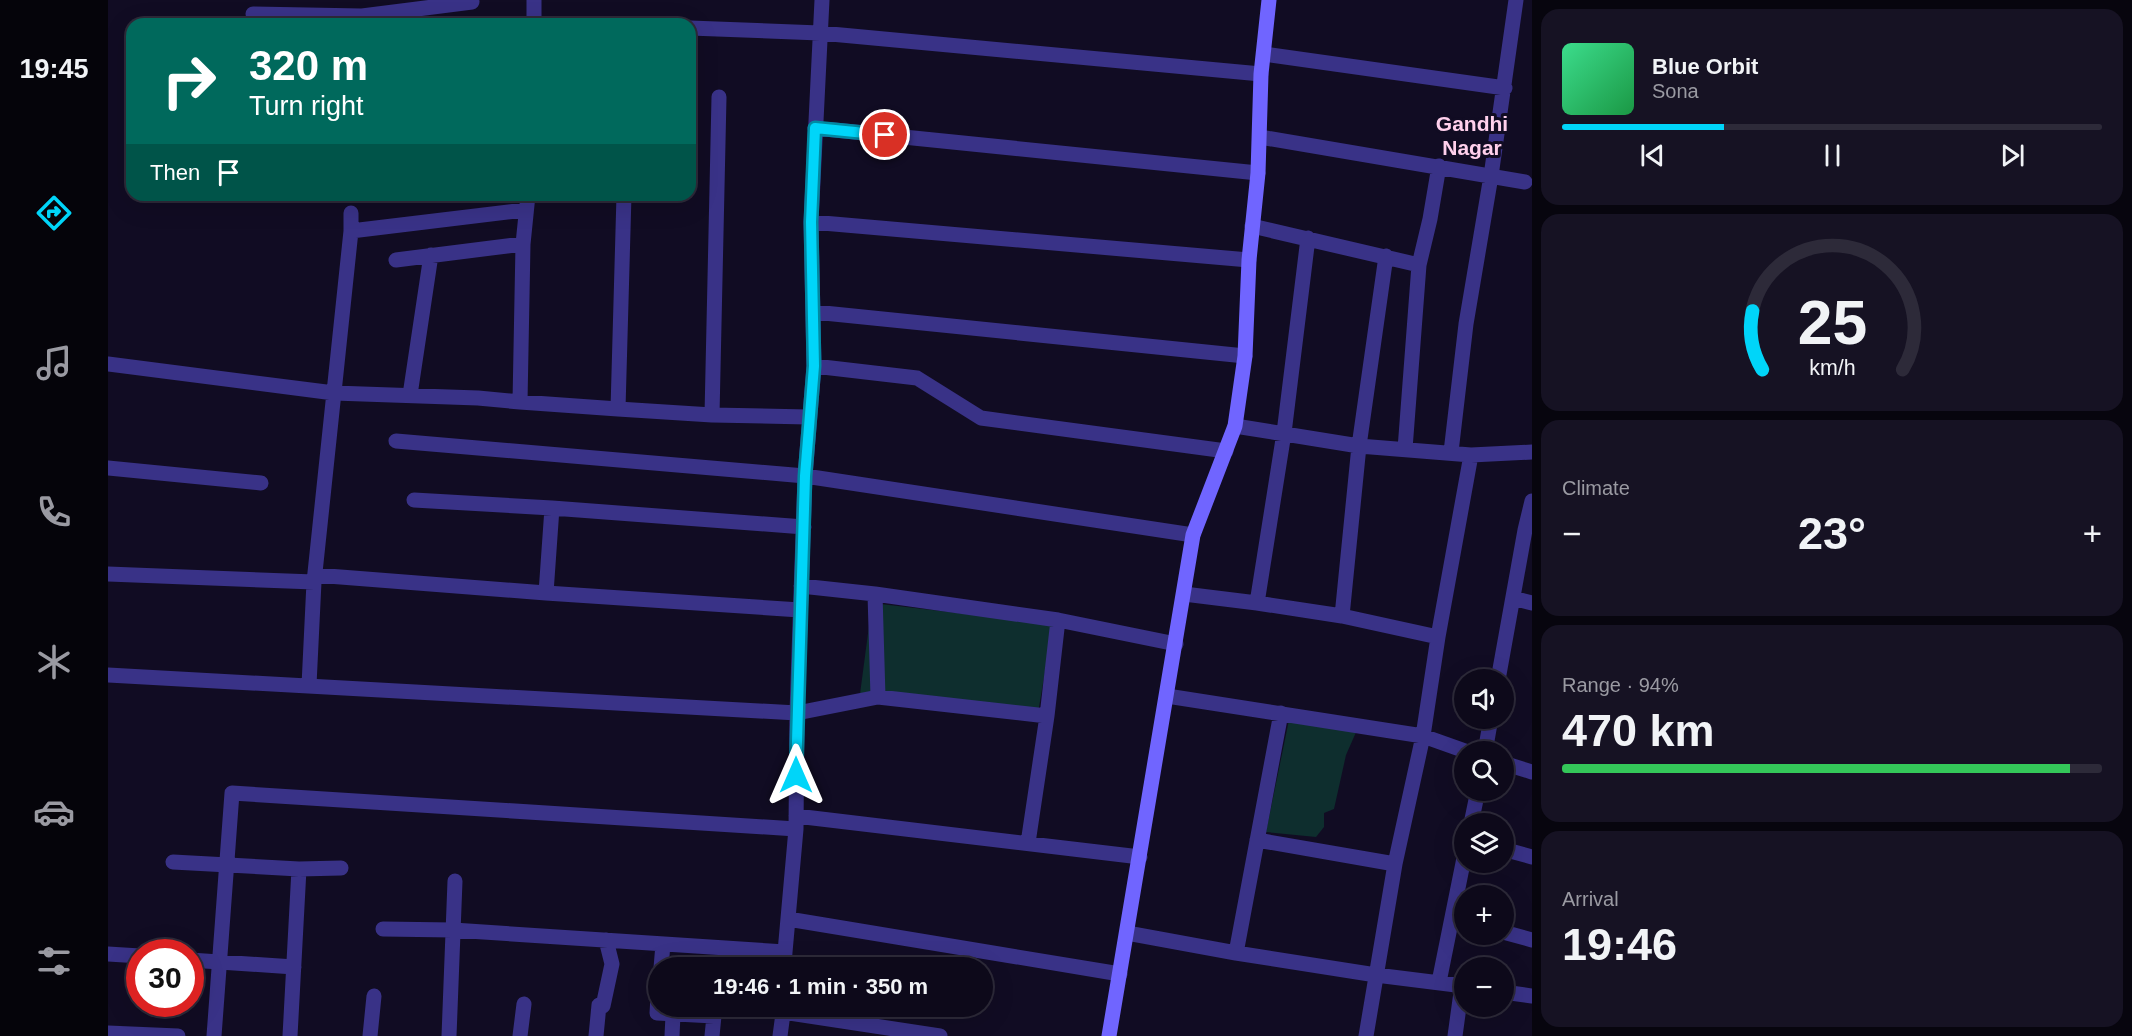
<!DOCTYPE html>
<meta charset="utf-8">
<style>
body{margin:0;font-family:Helvetica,sans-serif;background:#161223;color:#f1f3f6;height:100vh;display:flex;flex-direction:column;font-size:22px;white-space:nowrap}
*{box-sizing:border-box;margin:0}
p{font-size:20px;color:#9a9aa2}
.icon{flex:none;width:33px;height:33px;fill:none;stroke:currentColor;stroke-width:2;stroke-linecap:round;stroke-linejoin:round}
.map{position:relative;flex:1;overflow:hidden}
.drawer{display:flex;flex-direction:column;gap:9px;padding:9px;background:#07050e;width:600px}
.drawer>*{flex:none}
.top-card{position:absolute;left:18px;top:18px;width:570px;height:183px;border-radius:18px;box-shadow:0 6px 24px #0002,0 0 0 2px #2d2a39;background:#00695c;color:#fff;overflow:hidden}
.buttons{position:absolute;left:1346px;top:669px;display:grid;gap:12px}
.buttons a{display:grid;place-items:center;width:60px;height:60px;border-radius:50%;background:#0d091a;box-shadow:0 6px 24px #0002,0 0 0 2px #2d2a39;font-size:30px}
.speed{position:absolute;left:18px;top:939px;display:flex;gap:12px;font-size:30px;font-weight:700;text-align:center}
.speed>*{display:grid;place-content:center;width:78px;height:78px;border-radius:50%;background:#0d091a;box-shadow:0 6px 24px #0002,0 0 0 2px #2d2a39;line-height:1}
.speed .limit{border:9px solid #d22;background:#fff;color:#111}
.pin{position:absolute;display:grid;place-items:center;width:51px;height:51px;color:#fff;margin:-26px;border:3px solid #fff;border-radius:50%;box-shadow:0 2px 6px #0007}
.me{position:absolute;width:66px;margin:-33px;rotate:0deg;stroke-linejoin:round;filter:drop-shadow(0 0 4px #0008)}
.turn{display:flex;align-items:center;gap:21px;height:126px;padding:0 24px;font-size:27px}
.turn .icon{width:78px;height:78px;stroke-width:2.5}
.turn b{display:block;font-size:42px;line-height:51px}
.then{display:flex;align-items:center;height:57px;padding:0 24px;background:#0003;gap:12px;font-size:22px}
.big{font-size:45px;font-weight:600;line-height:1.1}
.drawer .tile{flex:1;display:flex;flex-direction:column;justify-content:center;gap:9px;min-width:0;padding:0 21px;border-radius:18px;background:#161223}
.drawer .dial{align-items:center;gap:0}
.dial svg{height:156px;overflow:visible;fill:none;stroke:#2d2a39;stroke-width:7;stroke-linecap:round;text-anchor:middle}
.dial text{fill:#f1f3f6;stroke:none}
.song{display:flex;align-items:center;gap:18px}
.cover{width:72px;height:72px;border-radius:9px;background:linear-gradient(135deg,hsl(150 70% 55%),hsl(140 70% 35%))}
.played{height:6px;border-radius:3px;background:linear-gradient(90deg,#00d5f9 30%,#2d2a39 30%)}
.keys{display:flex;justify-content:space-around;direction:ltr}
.heat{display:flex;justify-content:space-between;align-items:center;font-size:33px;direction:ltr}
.charge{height:9px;border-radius:4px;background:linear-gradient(90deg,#34c759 94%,#2d2a39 0)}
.trip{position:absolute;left:540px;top:957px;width:345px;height:60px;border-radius:30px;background:#0d091a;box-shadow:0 6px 24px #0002,0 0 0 2px #2d2a39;font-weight:600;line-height:60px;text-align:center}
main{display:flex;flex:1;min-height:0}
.tabs{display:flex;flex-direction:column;width:108px;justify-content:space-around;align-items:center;background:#05040a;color:#9a9aa2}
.tabs .icon{width:42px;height:42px}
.tabs .on{color:#00d5f9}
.tabs b{font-size:27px;color:#f1f3f6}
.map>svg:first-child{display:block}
</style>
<main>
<nav class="tabs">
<b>19:45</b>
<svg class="icon on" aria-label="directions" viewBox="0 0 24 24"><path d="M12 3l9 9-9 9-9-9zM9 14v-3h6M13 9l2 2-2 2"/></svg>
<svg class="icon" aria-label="music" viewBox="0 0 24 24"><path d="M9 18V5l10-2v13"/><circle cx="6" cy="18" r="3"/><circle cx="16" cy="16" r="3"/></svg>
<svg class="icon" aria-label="phone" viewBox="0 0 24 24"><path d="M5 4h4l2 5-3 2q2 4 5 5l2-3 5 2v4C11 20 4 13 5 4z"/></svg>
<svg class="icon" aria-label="climate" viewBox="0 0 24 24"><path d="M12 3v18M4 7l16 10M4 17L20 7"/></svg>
<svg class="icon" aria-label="car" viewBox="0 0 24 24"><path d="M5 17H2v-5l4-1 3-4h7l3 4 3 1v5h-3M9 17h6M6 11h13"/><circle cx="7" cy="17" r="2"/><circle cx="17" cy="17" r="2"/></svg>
<svg class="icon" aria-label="filters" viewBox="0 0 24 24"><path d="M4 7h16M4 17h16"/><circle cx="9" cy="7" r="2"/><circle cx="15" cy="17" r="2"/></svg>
</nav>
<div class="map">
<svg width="1424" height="1036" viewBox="0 0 1424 1036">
<rect width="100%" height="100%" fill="#110c23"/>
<path fill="#0e2e2e" d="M764,603l181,21 -15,89 -178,-19z
M1181,720l68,10 -11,25 -12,54 -10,4v14l-8,10 -50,-5z"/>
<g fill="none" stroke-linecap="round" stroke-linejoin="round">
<path stroke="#393287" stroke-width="15" d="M145,14l109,2 110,-14
M426,24v-24
M582,28l130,5 441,41
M1156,54l241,34
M707,128l443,45
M1152,137l265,45
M703,222l438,38
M1144,226l167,39
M243,231l174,-21
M288,260l127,-16
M706,312l431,44
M0,364l226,29 144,5 42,4 3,-158 5,-49
M706,366l103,12 64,40 245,33
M302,395l21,-140
M412,402l98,7 6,-214
M510,409l94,6 96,2
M604,415l7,-318
M1127,426l124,20 112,9 61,-3
M288,441l409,35 388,59
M1297,449l14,-184 11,-46 9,-53
M1343,452l15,-128 25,-148 25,-176
M0,468l153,15
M306,500l138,8 -6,85
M444,508l252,19
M0,574l206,8
M207,575l231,18 254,17
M693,586l74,8 183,26 118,24
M767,594l3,103
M1076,594l73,9 85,13 17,-170 27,-190
M1405,598l19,5
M1149,603l27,-170 24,-195
M1234,616l96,21
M0,675l689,38 81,-16 169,19
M1390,680l27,-150 7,-29
M201,685l5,-103 37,-351v-18
M1059,696l256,40 45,16
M1377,752l6,-34
M1395,763l29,9
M688,816l344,41
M1363,824l7,-34
M688,829l1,-116 8,-237 9,-110 -3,-144 11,-222
M1149,840l138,24
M920,843l19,-127 11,-96
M1395,849l29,8
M65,862l126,7 42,-1
M680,919l332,55
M275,929l70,1 332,22 -1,16
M1395,932l29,8
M1019,933l109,20 140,22 88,11
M1128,953l45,-240
M0,954l32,2
M82,960l104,7
M553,968l2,-24
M609,968l1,-20
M1331,982l25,-124
M1395,992l29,4
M550,997l-1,16 57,3 -2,20
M495,1006l9,-42 -6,-24
M675,1012l157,24
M0,1033l70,3
M106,1036l18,-243 564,36 -11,123
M182,1036l9,-167
M262,1036l4,-40
M341,1036l6,-155
M412,1036l4,-32
M488,1036l3,-31
M564,1036l1,-21
M672,1036l4,-30
M1258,1036l29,-172 28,-128 15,-99 33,-182
M1347,1036l7,-51"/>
<path stroke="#7065ff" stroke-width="15" d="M1001,1036l84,-501 42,-109 10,-70 4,-96 9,-87 3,-99 8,-74"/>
</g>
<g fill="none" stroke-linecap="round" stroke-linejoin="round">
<g stroke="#008aa2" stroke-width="15">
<path id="route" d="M688,775l9,-299 9,-110 -3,-144 4,-94 70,7"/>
</g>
<use href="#route" stroke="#00d5f9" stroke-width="10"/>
</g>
<g text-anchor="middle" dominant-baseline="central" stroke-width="6" stroke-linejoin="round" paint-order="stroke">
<g font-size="21" font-weight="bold" fill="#ffd0ec" stroke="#110c23">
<text x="1364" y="123">Gandhi<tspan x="1364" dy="24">Nagar</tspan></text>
</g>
</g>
</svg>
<div class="buttons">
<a><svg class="icon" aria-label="sound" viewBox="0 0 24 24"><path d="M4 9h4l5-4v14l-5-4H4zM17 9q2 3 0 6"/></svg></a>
<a><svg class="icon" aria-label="search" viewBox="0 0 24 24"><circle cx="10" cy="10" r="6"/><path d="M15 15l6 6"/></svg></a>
<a><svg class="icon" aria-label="layers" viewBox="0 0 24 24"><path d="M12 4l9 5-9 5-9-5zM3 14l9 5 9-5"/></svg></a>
<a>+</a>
<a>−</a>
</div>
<div class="speed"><div class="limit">30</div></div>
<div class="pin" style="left:777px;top:135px;background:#d93025"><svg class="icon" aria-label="arrive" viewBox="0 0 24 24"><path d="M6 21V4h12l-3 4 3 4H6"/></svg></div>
<svg class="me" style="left:688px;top:775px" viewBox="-20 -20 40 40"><path d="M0-17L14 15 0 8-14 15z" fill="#00d5f9" stroke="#fff" stroke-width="4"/></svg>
<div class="trip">19:46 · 1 min · 350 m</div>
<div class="top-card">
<div class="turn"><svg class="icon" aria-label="right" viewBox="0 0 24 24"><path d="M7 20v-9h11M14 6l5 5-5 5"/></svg><div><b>320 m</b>Turn right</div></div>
<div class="then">Then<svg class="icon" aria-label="arrive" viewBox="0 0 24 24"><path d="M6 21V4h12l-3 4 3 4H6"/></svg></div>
</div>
</div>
<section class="drawer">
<div class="tile">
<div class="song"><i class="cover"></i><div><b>Blue Orbit</b><p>Sona</p></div></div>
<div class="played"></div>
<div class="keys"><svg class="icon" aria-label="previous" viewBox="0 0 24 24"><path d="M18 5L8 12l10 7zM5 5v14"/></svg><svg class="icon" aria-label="pause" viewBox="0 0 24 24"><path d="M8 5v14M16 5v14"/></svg><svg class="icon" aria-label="next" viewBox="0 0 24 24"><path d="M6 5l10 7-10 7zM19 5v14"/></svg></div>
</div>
<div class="tile dial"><svg viewBox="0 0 100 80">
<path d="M14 69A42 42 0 1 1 86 69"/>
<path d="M14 69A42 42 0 0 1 9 39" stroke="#00d5f9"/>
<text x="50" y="56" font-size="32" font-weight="700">25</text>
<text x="50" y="72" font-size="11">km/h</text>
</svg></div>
<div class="tile"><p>Climate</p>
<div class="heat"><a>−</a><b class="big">23°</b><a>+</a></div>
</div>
<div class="tile"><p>Range · 94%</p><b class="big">470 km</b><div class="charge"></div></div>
<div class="tile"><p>Arrival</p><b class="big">19:46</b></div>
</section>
</main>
